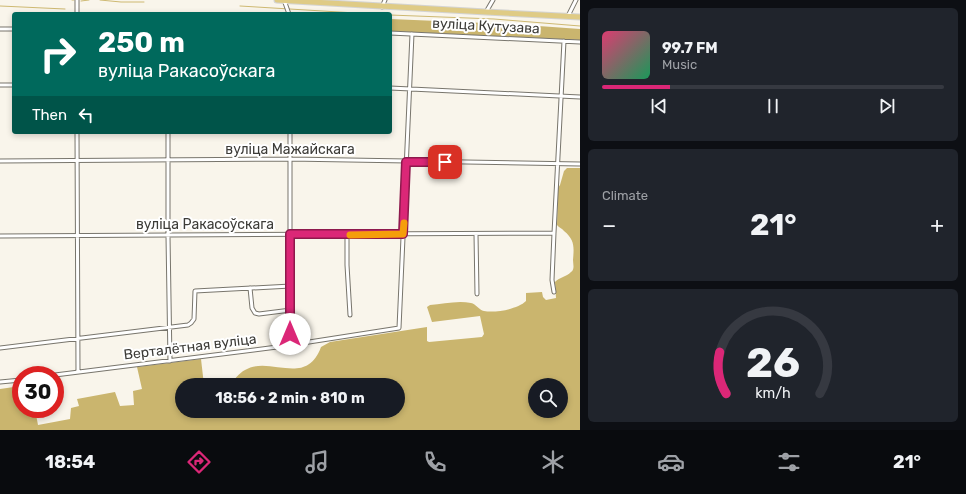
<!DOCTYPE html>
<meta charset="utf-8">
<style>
body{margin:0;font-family:Rubik,sans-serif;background:#20242c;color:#f1f3f6;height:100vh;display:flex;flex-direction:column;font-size:15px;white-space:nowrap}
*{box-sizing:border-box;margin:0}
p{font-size:13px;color:#9ea1a6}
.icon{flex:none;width:22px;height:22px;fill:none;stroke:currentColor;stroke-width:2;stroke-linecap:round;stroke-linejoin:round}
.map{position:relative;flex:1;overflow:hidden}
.panel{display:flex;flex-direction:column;gap:8px;padding:8px;background:#0d0f14;width:386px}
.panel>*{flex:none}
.hud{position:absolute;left:12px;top:12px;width:380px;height:122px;border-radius:4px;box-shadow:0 2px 6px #0003;background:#00695c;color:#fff;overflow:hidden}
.fabs{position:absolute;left:528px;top:378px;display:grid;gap:8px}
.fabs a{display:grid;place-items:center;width:40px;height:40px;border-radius:50%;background:#171b24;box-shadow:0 2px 6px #0003;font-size:20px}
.speed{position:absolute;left:12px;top:366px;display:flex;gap:8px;font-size:20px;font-weight:700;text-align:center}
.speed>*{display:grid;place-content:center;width:52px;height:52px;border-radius:50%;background:#171b24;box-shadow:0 2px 6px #0003;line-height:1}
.speed .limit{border:6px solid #d22;background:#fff;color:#111}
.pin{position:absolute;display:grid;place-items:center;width:34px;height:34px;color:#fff;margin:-17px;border-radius:8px;box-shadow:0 2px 6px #0006}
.me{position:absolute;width:44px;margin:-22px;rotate:0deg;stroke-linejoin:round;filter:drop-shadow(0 0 3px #0008)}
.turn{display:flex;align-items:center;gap:14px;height:84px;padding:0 20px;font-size:18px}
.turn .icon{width:52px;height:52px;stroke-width:2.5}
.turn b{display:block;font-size:28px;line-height:34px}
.then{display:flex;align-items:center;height:38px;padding:0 20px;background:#0003;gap:8px;font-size:15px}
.big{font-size:30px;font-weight:700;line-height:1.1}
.panel .widget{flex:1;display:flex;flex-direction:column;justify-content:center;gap:6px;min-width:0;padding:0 14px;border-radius:6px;background:#20242c}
.panel .dial{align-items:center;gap:0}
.dial svg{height:104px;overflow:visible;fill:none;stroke:#363941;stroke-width:7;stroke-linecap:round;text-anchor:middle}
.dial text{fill:#f1f3f6;stroke:none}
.song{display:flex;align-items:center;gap:12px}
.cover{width:48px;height:48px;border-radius:6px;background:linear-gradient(135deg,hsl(340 70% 55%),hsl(150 70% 35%))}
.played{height:4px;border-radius:2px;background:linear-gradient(90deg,#db2777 20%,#363941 20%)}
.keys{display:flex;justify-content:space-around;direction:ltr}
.heat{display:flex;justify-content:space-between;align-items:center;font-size:22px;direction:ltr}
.trip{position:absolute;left:175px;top:378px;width:230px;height:40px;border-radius:20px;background:#171b24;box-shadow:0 2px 6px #0003;font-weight:700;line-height:40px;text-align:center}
.menu{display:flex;height:64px;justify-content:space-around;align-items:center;background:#090b0e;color:#9ea1a6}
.menu .icon{width:28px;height:28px}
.menu .current{color:#db2777}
.menu b{font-size:18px;color:#f1f3f6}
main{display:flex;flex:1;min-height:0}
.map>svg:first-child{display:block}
</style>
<main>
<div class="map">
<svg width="580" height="430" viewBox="0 0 580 430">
<rect width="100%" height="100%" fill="#f9f5eb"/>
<path fill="#cab56e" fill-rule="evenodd" d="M390,19l121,5 69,5v11l-190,-9z
M567,168h13v262h-580v-41l21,-3v23h14l3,16 32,-6 1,-11 8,-2 -2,-7 38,-7 5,14 14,-1 -1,-14 9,-2 -5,-22 64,-8 3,26h-22v26h216v-26h-168c4,-5 9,-12 15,-15 25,-15 61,18 76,-23l9,-5 97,-15v14l2,1 53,-5 2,-3 -4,-18 -48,6 -5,-15 3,-2c13,-1 28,-5 41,-2 5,1 8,7 13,8 12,2 34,-2 42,-10v-8l16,-1 1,5 3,3 10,-2 -1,-16c5,-5 11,-5 16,-10 4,-3 2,-8 2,-12 1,-13 2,-20 -9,-29 -2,-3 -5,-3 -7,-6l1,-37 2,-3 4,-14zM535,385h26v26h-26z"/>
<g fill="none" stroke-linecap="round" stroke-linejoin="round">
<path stroke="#ceb972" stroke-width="1" d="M72,0h2
M100,0l21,2h23
M81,1l8,-1
M0,6l65,3
M240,6l132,8
M390,15l104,4 86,7"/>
<g stroke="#78756c" stroke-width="5">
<path id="minor" d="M284,0l5,14
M382,7l3,-7
M486,12l7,-12
M77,14v-14
M568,16l8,-16
M0,29h14
M390,33l190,9
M0,85h14
M390,88l190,9
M77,132l1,240
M168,132v104l2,125
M290,132v213
M0,161l290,-2 290,5
M476,234l1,60
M347,235v30l3,50
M0,236l554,-3
M250,288l2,20 3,5 4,1 32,-4
M554,292l-2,-12 2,-47 10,-192
M0,348l188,-23 3,-2 3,-4 1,-28 96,-5
M55,375l222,-28 122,-19 13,-294
M0,382l21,-2"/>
</g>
<g stroke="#d4d4d3" stroke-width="7">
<path id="primary" d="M277,0l209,12 94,5"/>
</g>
<use href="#minor" stroke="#fff" stroke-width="3"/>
<use href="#primary" stroke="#dfcb85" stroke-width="5"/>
</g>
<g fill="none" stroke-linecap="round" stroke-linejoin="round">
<g stroke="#8e194d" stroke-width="10">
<path id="route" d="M290,334v-100h113l3,-72h39"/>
</g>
<use href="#route" stroke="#db2777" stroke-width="7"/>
<path stroke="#f59e0b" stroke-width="7" d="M350,235l53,-1 1,-11"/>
</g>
<g text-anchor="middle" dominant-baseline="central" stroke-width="4" stroke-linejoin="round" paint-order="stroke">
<g font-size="14" fill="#3d3c38" stroke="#fff">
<text transform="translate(486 26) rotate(3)">вуліца Кутузава</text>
<text x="290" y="149">вуліца Мажайскага</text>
<text x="205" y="224">вуліца Ракасоўскага</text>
<text transform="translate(190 347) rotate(-7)">Верталётная вуліца</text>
</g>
</g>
</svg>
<div class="fabs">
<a><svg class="icon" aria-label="search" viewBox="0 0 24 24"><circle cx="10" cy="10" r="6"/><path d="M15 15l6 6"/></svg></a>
</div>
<div class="speed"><div class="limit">30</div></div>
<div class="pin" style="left:445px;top:162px;background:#d93025"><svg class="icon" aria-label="arrive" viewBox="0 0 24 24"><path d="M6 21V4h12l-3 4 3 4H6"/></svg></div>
<svg class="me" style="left:290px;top:334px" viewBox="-20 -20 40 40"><circle r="19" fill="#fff"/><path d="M0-13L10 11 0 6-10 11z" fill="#db2777"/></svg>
<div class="trip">18:56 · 2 min · 810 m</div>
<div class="hud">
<div class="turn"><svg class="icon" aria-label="right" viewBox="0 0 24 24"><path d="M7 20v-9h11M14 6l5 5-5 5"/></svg><div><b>250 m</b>вуліца Ракасоўскага</div></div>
<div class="then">Then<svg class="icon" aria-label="left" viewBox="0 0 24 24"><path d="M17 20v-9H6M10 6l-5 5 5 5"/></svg></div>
</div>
</div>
<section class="panel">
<div class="widget">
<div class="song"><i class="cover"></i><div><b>99.7 FM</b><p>Music</p></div></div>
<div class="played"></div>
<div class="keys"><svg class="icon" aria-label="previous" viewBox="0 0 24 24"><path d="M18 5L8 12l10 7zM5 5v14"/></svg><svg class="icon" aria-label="pause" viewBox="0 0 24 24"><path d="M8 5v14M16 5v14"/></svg><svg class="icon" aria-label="next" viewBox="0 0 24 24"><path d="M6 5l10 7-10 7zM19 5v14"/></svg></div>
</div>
<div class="widget"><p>Climate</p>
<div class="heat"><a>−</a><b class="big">21°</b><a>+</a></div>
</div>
<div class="widget dial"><svg viewBox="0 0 100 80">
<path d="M14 69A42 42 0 1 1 86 69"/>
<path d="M14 69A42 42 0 0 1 9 37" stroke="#db2777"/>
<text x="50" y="56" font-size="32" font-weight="700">26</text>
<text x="50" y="72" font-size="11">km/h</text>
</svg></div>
</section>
</main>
<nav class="menu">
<b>18:54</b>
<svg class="icon current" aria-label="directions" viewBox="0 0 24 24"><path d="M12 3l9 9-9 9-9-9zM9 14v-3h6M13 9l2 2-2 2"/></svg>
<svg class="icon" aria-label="music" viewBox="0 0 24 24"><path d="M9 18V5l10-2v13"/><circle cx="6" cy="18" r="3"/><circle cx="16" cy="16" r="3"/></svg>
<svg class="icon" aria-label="phone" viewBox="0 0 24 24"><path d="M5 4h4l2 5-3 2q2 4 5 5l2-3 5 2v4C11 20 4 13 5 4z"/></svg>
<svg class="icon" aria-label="climate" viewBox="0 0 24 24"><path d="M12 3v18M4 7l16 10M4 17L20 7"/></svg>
<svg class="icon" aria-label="car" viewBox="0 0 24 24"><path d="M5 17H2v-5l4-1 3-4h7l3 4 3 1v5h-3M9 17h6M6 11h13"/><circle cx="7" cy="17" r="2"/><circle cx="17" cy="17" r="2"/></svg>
<svg class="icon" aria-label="filters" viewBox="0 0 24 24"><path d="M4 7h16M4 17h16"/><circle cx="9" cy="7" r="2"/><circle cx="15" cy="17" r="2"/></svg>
<b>21°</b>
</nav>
